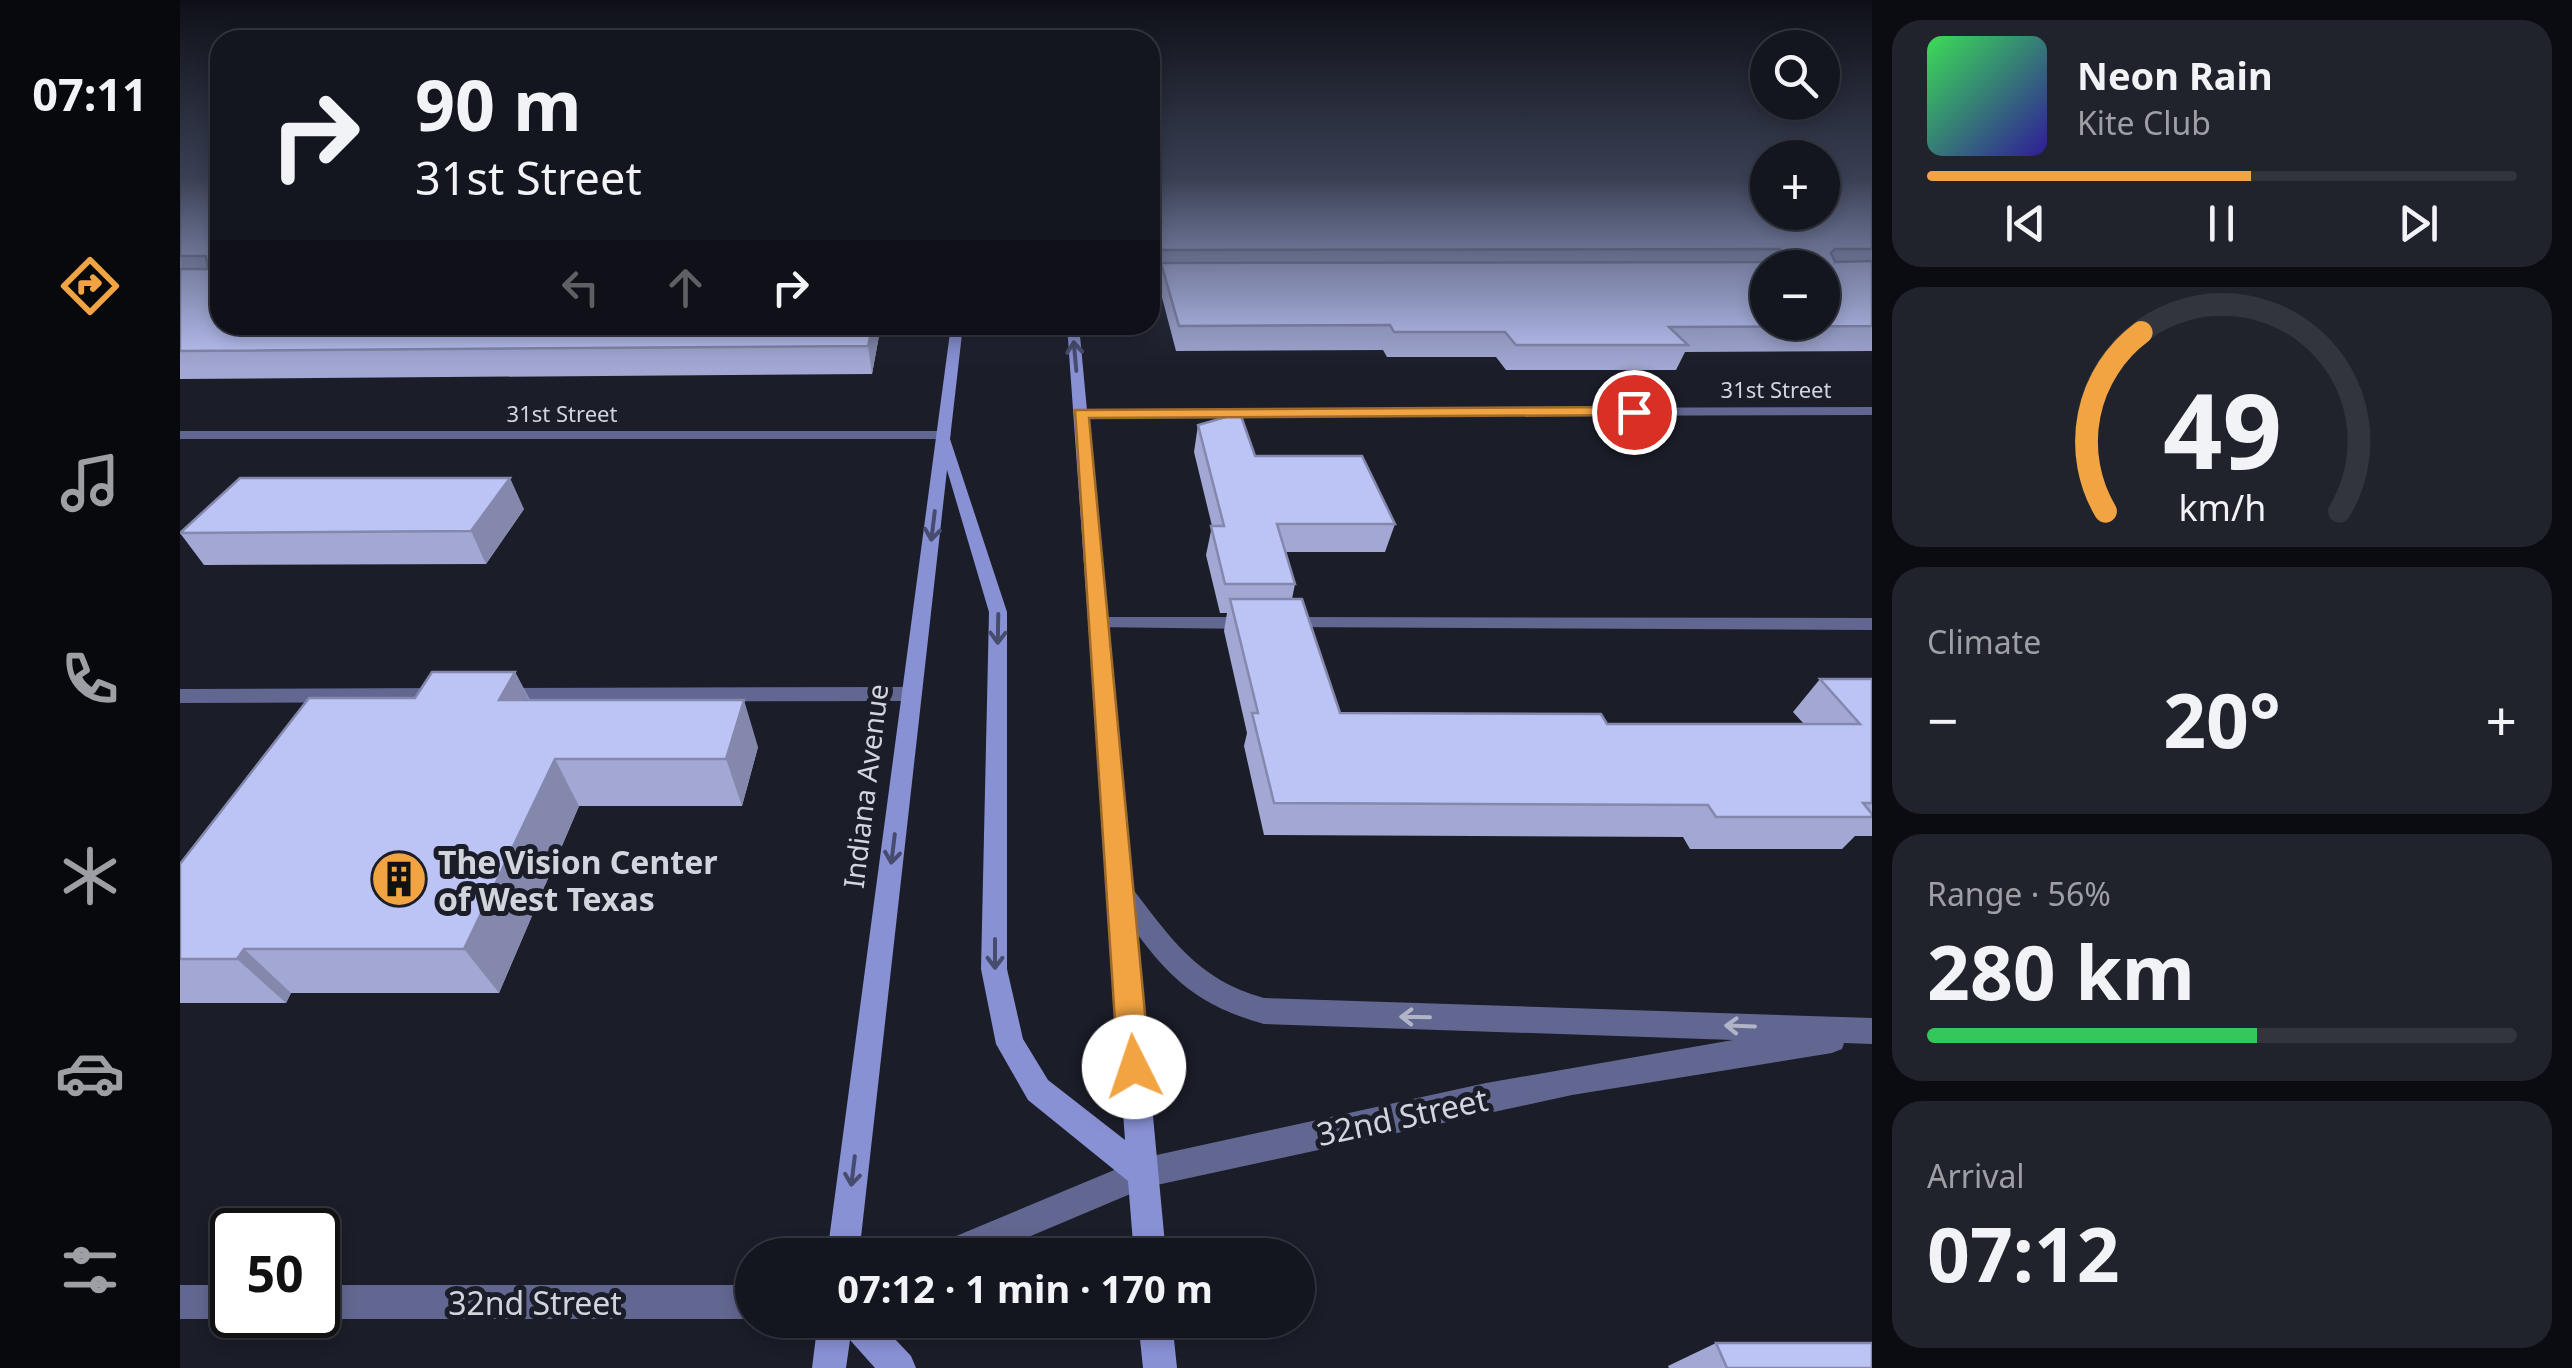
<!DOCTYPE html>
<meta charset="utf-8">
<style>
body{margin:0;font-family:"Noto Sans",sans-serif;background:#21232c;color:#f1f3f6;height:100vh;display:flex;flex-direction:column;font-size:38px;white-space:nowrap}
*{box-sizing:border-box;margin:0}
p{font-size:32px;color:#9d9fa4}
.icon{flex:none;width:55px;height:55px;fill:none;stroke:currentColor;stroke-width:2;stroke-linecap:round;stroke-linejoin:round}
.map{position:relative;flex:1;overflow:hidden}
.side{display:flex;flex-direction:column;gap:20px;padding:20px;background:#0b0c11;width:700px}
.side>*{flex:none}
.top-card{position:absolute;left:30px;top:30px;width:950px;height:305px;border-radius:30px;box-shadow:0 5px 15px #0003,0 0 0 2px #33353d;background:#14161f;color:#f1f3f6;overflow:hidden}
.tools{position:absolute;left:1570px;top:30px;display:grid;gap:20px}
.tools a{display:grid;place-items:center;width:90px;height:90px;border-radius:50%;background:#14161f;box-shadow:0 5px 15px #0003,0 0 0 2px #33353d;font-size:50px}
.speed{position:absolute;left:30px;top:1208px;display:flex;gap:20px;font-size:50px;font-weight:700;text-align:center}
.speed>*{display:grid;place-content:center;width:130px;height:130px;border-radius:50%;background:#14161f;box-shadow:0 5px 15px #0003,0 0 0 2px #33353d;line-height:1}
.speed .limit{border:5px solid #111;border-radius:15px;background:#fff;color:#111}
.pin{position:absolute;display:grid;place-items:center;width:85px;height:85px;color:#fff;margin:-42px;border:5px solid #fff;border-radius:50%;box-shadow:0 2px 10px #0007}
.me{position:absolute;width:110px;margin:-55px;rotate:356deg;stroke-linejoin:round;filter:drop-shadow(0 0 8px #0008)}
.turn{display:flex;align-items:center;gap:35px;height:210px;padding:0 40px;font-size:45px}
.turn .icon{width:130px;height:130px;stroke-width:2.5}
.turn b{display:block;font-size:70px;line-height:85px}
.lanes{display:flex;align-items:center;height:95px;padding:0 40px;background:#0003;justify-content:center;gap:50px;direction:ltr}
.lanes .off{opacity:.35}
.big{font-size:75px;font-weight:700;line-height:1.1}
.side .tile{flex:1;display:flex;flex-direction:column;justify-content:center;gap:15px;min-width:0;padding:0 35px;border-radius:30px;background:#21232c}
.side .dial{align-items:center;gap:0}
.dial svg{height:260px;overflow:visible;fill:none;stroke:#33353d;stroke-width:7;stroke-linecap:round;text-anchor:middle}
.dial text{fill:#f1f3f6;stroke:none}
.song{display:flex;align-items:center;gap:30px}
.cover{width:120px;height:120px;border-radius:15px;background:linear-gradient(135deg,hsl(130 70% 55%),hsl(250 70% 35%))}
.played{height:10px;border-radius:5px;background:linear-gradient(90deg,#f3a442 55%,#33353d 55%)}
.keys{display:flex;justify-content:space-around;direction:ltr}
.heat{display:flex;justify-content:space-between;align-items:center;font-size:55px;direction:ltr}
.charge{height:15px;border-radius:8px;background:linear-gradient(90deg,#34c759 56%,#33353d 0)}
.trip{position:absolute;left:555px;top:1238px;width:580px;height:100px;border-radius:50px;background:#14161f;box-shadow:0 5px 15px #0003,0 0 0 2px #33353d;font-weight:700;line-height:100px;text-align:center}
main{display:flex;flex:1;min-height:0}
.tabs{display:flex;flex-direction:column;width:180px;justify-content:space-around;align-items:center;background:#08090c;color:#9d9fa4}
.tabs .icon{width:70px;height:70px}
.tabs .selected{color:#f3a442}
.tabs b{font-size:45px;color:#f1f3f6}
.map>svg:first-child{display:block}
</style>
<main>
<nav class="tabs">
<b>07:11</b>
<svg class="icon selected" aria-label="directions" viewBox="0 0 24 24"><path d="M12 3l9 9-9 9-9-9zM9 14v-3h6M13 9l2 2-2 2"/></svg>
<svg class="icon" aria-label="music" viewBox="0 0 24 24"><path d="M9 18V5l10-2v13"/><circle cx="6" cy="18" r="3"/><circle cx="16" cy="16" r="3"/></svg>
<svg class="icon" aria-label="phone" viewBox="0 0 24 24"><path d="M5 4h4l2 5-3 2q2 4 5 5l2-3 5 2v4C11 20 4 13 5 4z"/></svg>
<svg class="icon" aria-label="climate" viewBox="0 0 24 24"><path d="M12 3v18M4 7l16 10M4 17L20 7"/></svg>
<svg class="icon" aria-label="car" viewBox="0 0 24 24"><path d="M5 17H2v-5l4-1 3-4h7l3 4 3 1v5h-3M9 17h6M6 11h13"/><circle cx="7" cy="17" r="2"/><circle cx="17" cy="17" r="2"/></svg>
<svg class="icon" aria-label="filters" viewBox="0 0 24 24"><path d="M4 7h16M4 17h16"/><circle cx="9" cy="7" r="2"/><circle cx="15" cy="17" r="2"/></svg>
</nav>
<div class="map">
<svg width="1692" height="1368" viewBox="0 0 1692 1368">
<rect width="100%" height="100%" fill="#1b1d29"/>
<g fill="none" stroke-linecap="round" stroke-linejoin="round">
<path fill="#626791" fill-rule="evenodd" d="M970,276h36l6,3 -6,3h-36z
M919,617h153l9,6 -9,6 -160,-2 -2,-4 2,-4z
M1106,617l586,1v12l-593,-3 -2,-4 2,-4z
M732,687l10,7 -10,7 -410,1 -10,-7 10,-7z
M263,688l10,7 -10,7 -263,1v-14z"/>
<path fill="#626791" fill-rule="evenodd" d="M1692,407v8l-792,2 -7,-4 7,-4z
M0,431h764l7,4 -7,4h-764z
M963,1158l11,4 4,11 -4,11 -168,71h-54l5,-11z
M0,1285h52v30h9l-9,4h-52z
M138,1285h434v34h-434l-9,-4h9z"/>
<path fill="#626791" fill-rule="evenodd" d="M940,881l9,3c40,52 68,96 135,114l608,20v26l-28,-1 -2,6 -10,4 -260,42 -429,93 -11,-4 -4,-11 4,-11 11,-4 343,-75 247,-43 -469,-16c-82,-23 -105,-60 -153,-126l-3,-7 3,-7z"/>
<path fill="#8991d5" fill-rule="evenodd" d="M771,325h12l-13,114 57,173v357l16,70 25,41 77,60 -58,-815h12l87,930h-32l-6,-74 -100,-81 -32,-56 -15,-75 8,-357 -42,-142 -88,785h-32z
M638,1320h59l34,36 5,12h-41l-25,-28 -4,28h-34z
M958,1320h34l5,48h-34z"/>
</g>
<path fill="#a2a8d3" d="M0,178h40v147h661l-9,49 -692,5z
M970,178h618v34l54,-34h50v173l-187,1 -9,18h-170l-10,-13h-109l-4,-7 -207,1 -17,-65 1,-14h-6l-4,-16z
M1018,425l57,31 140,68 -10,28h-99l9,32 -3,15 48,114 267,11h197l-11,-12 27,-33h52v157h-17l-13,13h-152l-7,-12 -419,-2 -20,-89 3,-13 -23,-102 3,-18h-7l-14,-58 6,-29 -18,-74z
M344,509l-38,55 -282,1 -24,-32z
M335,672l15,28 228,47 -16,59h-163l-80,187h-208l-5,10h-106v-139l235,-166z
M1536,1343l156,25h-203l-1,-2z"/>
<path fill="#8488ac" d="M693,325h8l-9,49 -4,-28z
M330,478l14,31 -38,55 -15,-33z
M335,672l24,47 -40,-19z
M564,700l14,47 -16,59 -16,-47z
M375,759l24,47 -80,187 -35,-44z
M64,949l47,44 -5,10 -49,-44z"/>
<path fill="#bcc3f5" stroke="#8488ac" stroke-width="2.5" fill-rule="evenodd" d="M30,178h10v147h653l-5,21 -688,5v-82h28l-2,-13h-26v-76h28z
M1642,178h7l4,4h39v67h-37l-4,4 4,9 37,-1v65l-203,1 19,18h-172l-11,-13h-111l-4,-7 -211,1 -18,-63 619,-1 4,-9 -4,-4 -624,1 -6,-23v-47l2,2h616v30h54zM1588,268h54v54h-54z
M1060,413l15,43h107l33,68h-118l18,60h-70l-14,-58h13l-26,-101z
M60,478h270l-39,53 -291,2z
M1050,599h72l38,114 261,1 6,10h253l-40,-45h52v124h-9l9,11v3h-156l-8,-12 -434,-2 -22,-90h6z
M252,672h83l-16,28h245l-18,59h-171l-91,190h-220l-7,10h-57v-95l129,-166h106z
M1536,1343h156v25h-145z"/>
<defs><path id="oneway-shaft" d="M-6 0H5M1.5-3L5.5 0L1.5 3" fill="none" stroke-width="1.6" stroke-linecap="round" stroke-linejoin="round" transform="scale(2.5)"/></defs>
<g stroke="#474b6e">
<use href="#oneway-shaft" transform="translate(895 356) rotate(-95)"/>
<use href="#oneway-shaft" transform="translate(753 526) rotate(97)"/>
<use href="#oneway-shaft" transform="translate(818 629) rotate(91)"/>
<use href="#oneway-shaft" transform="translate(713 849) rotate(97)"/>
<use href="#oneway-shaft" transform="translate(815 954) rotate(90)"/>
<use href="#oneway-shaft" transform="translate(673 1171) rotate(97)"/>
</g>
<g stroke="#b1b4c6">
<use href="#oneway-shaft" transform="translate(1235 1017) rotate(-179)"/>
<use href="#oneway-shaft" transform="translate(1560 1026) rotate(-178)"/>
</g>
<linearGradient id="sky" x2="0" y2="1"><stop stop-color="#0f1017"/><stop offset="0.48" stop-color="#394054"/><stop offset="1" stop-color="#394054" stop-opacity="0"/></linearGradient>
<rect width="1692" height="369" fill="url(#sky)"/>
<path fill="#f3a442" stroke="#9e6b2b" stroke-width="2.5" d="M1454,407l8,5 -2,3 -551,3 61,649 -4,11 -12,5 -11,-5 -5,-11 -43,-657z"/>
<defs>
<g id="building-disc" transform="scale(2.875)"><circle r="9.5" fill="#f3a442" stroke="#1b1d29"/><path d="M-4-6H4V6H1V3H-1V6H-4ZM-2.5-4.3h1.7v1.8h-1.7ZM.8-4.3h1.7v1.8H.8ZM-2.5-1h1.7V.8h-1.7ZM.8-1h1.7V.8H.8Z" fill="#111"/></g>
</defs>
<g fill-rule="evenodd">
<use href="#building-disc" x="219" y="879"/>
</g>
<g text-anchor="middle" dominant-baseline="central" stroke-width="10" stroke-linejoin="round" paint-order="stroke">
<g font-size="22" fill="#d3d5dd" stroke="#1b1d29">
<text x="1596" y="389">31st Street</text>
<text x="382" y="413">31st Street</text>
</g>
<g font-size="28" fill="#d3d5dd" stroke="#1b1d29">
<text transform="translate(685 786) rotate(-83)">Indiana Avenue</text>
</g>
<g font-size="32" font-weight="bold" fill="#d3d5dd" stroke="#1b1d29" text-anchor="start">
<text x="258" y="861">The Vision Center<tspan x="258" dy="37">of West Texas</tspan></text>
</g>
<g font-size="32" fill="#d3d5dd" stroke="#1b1d29">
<text transform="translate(1222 1116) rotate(-12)">32nd Street</text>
<text x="355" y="1302">32nd Street</text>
</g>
</g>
</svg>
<div class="tools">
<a><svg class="icon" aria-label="search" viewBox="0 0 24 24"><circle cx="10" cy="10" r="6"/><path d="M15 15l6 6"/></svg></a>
<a>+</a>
<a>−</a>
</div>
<div class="speed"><div class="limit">50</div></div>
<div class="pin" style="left:1454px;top:412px;background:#d93025"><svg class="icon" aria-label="arrive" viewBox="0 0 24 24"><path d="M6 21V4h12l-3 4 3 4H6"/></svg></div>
<svg class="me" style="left:954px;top:1067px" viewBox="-20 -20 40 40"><circle r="19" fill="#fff"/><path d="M0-13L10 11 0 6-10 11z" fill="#f3a442"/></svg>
<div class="trip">07:12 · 1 min · 170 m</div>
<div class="top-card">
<div class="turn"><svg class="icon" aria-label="right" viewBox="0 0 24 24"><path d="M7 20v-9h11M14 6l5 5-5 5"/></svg><div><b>90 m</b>31st Street</div></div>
<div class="lanes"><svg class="icon off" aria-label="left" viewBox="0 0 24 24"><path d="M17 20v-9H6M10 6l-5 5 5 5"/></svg><svg class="icon off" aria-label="ahead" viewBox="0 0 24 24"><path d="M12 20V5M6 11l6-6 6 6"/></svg><svg class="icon" aria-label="right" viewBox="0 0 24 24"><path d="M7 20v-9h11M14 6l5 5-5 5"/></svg></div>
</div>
</div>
<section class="side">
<div class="tile">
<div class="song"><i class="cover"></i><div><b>Neon Rain</b><p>Kite Club</p></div></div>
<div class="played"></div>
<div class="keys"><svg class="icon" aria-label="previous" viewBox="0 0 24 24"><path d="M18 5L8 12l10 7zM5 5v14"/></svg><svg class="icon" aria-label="pause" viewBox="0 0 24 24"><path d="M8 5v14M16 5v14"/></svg><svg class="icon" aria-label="next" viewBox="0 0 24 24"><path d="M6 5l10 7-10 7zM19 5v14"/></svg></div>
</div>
<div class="tile dial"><svg viewBox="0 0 100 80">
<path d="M14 69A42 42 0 1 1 86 69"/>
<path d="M14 69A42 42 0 0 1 25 14" stroke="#f3a442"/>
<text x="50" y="56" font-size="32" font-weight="700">49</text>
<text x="50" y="72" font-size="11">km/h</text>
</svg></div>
<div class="tile"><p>Climate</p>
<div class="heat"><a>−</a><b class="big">20°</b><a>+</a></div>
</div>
<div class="tile"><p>Range · 56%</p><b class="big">280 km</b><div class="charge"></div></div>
<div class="tile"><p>Arrival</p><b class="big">07:12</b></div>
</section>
</main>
